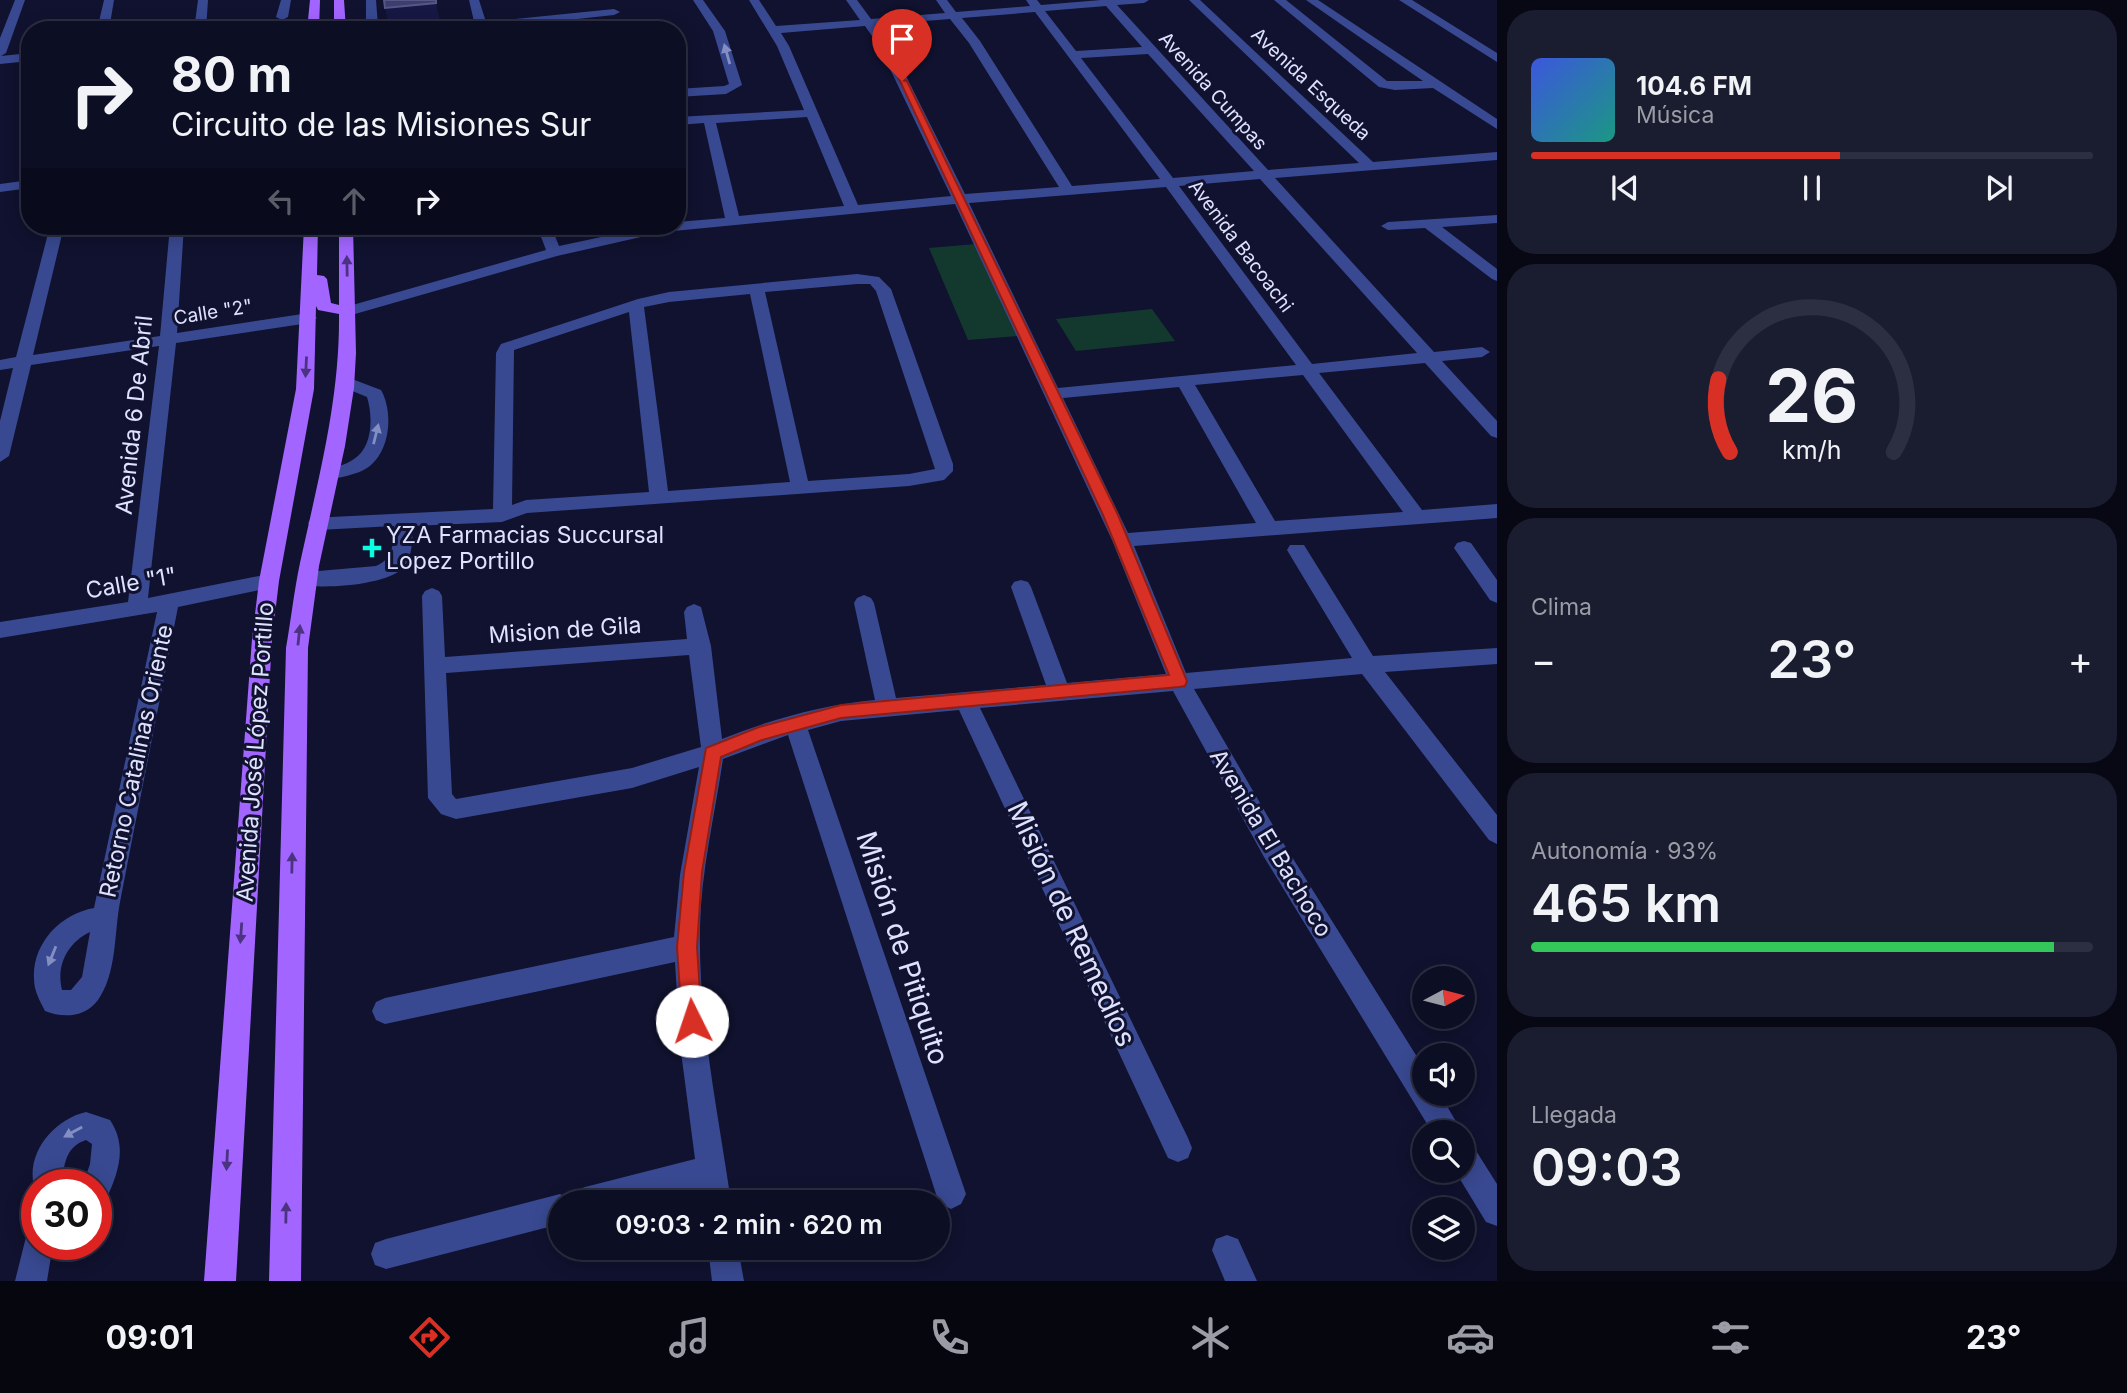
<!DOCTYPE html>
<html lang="es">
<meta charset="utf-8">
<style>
body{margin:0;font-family:Inter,sans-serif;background:#1a1c30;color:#f1f3f6;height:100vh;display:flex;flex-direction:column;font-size:26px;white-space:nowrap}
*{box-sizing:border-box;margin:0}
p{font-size:23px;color:#9a9ca6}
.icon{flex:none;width:38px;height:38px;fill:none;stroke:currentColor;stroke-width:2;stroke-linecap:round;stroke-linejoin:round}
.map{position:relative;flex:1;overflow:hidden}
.details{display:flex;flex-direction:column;gap:10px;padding:10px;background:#070813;width:630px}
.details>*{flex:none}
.top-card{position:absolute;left:21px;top:21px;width:665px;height:214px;border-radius:28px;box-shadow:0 4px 18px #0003,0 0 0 2px #2c2e41;background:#0c0e23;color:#f1f3f6;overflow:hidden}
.needle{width:46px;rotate:83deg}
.buttons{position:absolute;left:1412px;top:966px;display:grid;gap:14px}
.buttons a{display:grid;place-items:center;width:63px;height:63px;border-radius:50%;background:#0c0e23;box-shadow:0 4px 18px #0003,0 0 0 2px #2c2e41;font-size:35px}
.speed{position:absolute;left:21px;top:1169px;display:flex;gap:14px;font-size:35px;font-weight:700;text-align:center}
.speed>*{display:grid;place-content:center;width:91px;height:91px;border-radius:50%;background:#0c0e23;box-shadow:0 4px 18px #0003,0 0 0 2px #2c2e41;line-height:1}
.speed .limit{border:10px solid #d22;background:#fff;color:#111}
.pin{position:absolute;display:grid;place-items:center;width:60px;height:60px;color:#fff;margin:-72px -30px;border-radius:50% 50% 50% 0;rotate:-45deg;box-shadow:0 0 7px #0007}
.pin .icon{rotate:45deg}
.me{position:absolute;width:77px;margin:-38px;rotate:356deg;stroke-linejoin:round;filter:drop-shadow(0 0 5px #0008)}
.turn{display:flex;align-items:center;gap:24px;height:147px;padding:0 35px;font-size:32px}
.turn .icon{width:91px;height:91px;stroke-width:2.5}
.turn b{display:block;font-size:49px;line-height:60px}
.lanes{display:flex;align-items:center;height:66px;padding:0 35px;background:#0003;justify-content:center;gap:35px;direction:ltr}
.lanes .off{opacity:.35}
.big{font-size:52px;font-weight:600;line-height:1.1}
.details .card{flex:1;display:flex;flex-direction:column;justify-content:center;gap:10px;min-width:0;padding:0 24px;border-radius:28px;background:#1a1c30}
.details .dial{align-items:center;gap:0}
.dial svg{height:182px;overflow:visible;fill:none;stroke:#2c2e41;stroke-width:7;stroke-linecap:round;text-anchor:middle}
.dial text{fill:#f1f3f6;stroke:none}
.song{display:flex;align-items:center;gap:21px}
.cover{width:84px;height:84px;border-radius:10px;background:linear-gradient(135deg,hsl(230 70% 55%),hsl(170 70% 35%))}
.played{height:7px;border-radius:4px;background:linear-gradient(90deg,#d93025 55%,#2c2e41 55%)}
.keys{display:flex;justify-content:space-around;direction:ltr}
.heat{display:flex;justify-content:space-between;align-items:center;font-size:38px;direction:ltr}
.charge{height:10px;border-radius:5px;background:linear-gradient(90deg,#34c759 93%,#2c2e41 0)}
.trip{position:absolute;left:548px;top:1190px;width:402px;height:70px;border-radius:35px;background:#0c0e23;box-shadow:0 4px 18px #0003,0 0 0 2px #2c2e41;font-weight:600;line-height:70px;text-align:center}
.tab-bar{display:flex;height:112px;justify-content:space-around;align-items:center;background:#05060e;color:#9a9ca6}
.tab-bar .icon{width:49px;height:49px}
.tab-bar .active{color:#d93025}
.tab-bar b{font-size:32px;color:#f1f3f6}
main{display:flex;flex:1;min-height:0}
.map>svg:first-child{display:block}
</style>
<main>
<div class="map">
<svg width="1497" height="1281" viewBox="0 0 1497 1281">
<rect width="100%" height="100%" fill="#10122f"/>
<path fill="#13392f" d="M976,244l43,92 -51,4 -39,-92z
M1152,309l23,32 -99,10 -20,-32z"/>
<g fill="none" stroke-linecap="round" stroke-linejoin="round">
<path fill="#394991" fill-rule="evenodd" d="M15,0h10l-19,53 -5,3 29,-3v8l-30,3v-26z
M104,0h10l-5,30h-12z
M198,0h10l-2,30h-12z
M281,0h10l-3,17 -6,3 -6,-3z
M366,0h10l2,26 -4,4 -13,-1 5,-4z
M469,0h10l7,22 128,-13 6,3 -6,3 -138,15z
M693,0h10l22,31 17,54 -16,9 -49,3v-8l47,-3 5,-2 -16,-53z
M749,0h10l17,26 84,-6 -14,-20h11l14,19 74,-6 -9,-13h11l9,12 74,-6 -4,-6h11l4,5 60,-5h48l-5,3 -27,2 151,165 91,-7 -170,-163h11l173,162 124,-10v8l-222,18 159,174 48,-5 8,5 -8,5 -40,4 55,60v17l-6,-2 -66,-73 -106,10 103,137 75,-6v14l-363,28 52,127 166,-15 -65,-108 3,-5h14l69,111 124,-8v16l-112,8 112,143v29l-8,-4 -127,-166 -168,15 88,152 142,227v26h16l22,38h-30l-168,-275 -91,-166 -193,17 208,430 4,10 -4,10 -10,4 -10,-4 -209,-448 -118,11 -33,9 158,464 -5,10 -10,5 -10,-5 -5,-10 -148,-459 -65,24c-8,55 -22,112 -23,168 -2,93 18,184 31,275h-30l-2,-14 -57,14h-82v22l-174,45 -11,-4 -4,-11 4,-11 11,-4 174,-45 11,6 3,-9 11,-4 110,-28 -15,-115 -5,-82 -290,62 -9,-4 -4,-9 4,-9 9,-4 289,-61 6,-62 19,-108 -67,21 -176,31 -15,-5 -13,-16 -6,-202 3,-5 7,-3 7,3 3,5 3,61 242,-18 -3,-27 3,-5 7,-3 7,3 10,39 11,93c50,-20 100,-34 153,-39l-21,-97 3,-5 7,-3 7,3 3,5 22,95 150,-13 -35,-98 3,-5 7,-2 7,2 3,5 36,96 99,-9 -54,-134 -157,-336 -292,28 -106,24 -209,60 -8,-5 2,-3 204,-58 -9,-24h14l8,20 94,-20h24v-4l48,-4 -21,-95 -27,2v-8l127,-7 -27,-64zM1106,6l36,41 -66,4 -31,-40zM1035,12l125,167 -88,7 -92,-145 -18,-23zM950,19l19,24 90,144 -94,7 -74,-148 -16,-21zM865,26l14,20 72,150 -93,9 -69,-159 -8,-13zM1148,54l106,117 -81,7 -92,-120zM807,117l37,89 -105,10 -23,-93zM1260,179l157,174 -105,11 -133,-178zM1166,187l130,178 -238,23 -89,-185zM1303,375l100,137 -128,9 -80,-136zM1179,387l77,136 -128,10 -65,-135zM689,655l12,92 -69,21 -176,31 -4,-5 -6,-121z
M1274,0h12l101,81h36l-117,-81h12l179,119v10l-64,-41 -38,2 -16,-3z
M1399,0h13l85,53v9z
M339,24l4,1v4l-51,1 6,-3z
M30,180v8l-30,4v-8z
M1497,215v8l-55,4 55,42v12l-5,-2 -67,-51 -37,2 -7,-4 7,-4z
M50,226h14l-31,129 127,-19 10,-110h14l-7,107 132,-20 8,5 -8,5 -133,20 -28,255 121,-24 7,2 3,5 -3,5 -7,2 -91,19c-19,98 -39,196 -58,295 -6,32 -3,71 -22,98 -13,18 -36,18 -53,11 -5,-10 -11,-20 -11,-32 -2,-35 26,-65 60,-71l63,-296 -157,26v-16l128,-20 31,-256 -128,19 -22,91 -9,6v-41l13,-53 -13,2v-10l16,-3zM90,932l-8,45 -11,13h-9c-6,-24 5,-47 28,-58z
M857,274l22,3 12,12 62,175v7l-9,9 -35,6 -382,27 -25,9 -89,4c-1,14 0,31 -10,42 -15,17 -83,22 -103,16l-3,-5 3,-5 7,-2 69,-6c18,-8 17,-22 18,-40l-76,4 -7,-2 -3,-5 3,-5 182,-9 3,-156 5,-9 137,-45 31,-7zM857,284h13l6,7 59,178 -26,5 -101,7 -43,-189zM750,294l40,188 -122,9 -24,-184 25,-5zM629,312l20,180 -123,8 -14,5 2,-155z
M344,376l37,14c13,23 9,63 -14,78 -11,7 -26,9 -38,12l-7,-2 -2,-4 2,-4c11,-3 23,-4 32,-11 19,-12 19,-43 13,-62l-29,-12 -2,-4 2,-4z
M1464,541l7,2 26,37v23l-7,-3 -36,-52 3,-5z
M86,1112l24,8c18,27 8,53 -4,80l-10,5v-20h-13l7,-21 2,-20 -6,-4c-21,7 -22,25 -24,45h-25v10c-16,-36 14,-75 49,-83z
M1463,1141l10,5 24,38v42l-11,-4 -31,-51h8z
M37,1229v15h16l-6,37h-32l12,-48z
M1227,1235l11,4 19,42h-32l-13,-31 4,-11z
M708,1248h30l6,33h-32z"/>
<path fill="#a365ff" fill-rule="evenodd" d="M310,0h10l-1,30h-12z
M334,0h10l2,30h-12z
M304,226h14l-1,49 7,1 3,3 4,24 8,2v-79h14l3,127 -2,35 -9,58 -26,120 -11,82 -7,633h-32l17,-633c5,-28 8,-57 14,-85 18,-83 40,-163 39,-249l-21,-4 -2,-4 -2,83 -35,192 -7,58 -36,642h-32l48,-642 7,-58 37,-192z"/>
</g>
<path fill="#171843" d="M436,3l5,22 -51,5 -5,-22z"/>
<path fill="#3c3e6f" stroke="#565785" stroke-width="2" d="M384,0h52v3l-51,5z"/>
<defs><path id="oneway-solid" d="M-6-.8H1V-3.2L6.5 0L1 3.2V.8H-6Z" transform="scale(1.75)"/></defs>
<g fill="#838ec2">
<use href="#oneway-solid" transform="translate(727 54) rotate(-106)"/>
<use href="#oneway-solid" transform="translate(376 434) rotate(-76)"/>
<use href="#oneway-solid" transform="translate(52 956) rotate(112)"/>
<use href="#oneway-solid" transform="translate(73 1132) rotate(151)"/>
</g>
<g fill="#4b3382">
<use href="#oneway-solid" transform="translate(347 266) rotate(-91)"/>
<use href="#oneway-solid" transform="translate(306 367) rotate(93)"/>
<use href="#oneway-solid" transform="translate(299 635) rotate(-84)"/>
<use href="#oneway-solid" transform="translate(292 863) rotate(-89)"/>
<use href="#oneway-solid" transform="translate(241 933) rotate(94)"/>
<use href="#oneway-solid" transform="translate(227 1160) rotate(93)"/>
<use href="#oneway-solid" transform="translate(286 1213) rotate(-89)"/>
</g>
<path fill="#d93025" stroke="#8d1f18" stroke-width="2" d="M899,79l8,2 211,434 69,166 -2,5 -6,1 -338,31 -79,22 -41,17 -19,115 -5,75 5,74 -3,7 -7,3 -7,-3 -3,-7 -5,-74 7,-75 22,-124 53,-21 82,-22 328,-30 -66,-160z"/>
<path fill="#0affe1" stroke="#10122f" stroke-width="2.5" d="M368.5 537.5h7v7h7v7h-7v7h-7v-7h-7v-7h7z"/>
<g text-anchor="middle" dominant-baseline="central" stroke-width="6" stroke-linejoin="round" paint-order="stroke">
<g font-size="19" fill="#dee2ff" stroke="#10122f">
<text transform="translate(1311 84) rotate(43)">Avenida Esqueda</text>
<text transform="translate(1213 91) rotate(48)">Avenida Cumpas</text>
<text transform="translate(1241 246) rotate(53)">Avenida Bacoachi</text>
<text transform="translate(213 312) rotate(-9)">Calle "2"</text>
</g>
<g font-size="23" fill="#dee2ff" stroke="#10122f">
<text transform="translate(134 415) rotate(-84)">Avenida 6 De Abril</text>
<text transform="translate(131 583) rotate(-10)">Calle "1"</text>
<text transform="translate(565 630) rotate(-4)">Mision de Gila</text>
<text transform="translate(255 752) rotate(-86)">Avenida José López Portillo</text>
<text transform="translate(136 761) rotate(-78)">Retorno Catalinas Oriente</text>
<text transform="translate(1271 843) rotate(59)">Avenida El Bachoco</text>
</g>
<g font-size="23" fill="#dee2ff" stroke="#10122f" text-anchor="start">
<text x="386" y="535">YZA Farmacias Succursal<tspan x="386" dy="26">Lopez Portillo</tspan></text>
</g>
<g font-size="28" fill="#dee2ff" stroke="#10122f">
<text transform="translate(1072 924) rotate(65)">Misión de Remedios</text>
<text transform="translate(903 948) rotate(72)">Misión de Pitiquito</text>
</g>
</g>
</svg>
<div class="buttons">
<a><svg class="needle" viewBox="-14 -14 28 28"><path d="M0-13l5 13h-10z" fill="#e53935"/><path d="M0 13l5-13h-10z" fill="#9a9ca6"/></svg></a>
<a><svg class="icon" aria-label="sound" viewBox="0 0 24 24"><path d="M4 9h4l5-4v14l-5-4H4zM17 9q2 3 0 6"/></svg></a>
<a><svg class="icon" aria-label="search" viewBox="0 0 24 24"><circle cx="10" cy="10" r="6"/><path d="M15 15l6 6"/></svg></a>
<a><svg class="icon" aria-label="layers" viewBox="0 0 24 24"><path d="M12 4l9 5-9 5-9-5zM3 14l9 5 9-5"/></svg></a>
</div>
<div class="speed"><div class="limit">30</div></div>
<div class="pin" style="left:902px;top:81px;background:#d93025"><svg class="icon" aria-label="arrive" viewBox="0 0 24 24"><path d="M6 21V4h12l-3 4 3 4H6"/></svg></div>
<svg class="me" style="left:692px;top:1021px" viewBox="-20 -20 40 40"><circle r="19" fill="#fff"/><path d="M0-13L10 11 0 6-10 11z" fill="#d93025"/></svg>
<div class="trip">09:03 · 2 min · 620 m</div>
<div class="top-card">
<div class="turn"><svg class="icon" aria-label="right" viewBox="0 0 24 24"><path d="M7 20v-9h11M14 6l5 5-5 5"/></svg><div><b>80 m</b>Circuito de las Misiones Sur</div></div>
<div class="lanes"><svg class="icon off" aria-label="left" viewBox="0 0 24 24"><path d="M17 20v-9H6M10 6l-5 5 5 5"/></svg><svg class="icon off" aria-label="ahead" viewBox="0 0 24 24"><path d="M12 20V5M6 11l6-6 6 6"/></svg><svg class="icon" aria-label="right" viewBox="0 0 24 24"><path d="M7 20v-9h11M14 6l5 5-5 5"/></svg></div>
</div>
</div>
<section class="details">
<div class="card">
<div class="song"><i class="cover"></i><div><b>104.6 FM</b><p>Música</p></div></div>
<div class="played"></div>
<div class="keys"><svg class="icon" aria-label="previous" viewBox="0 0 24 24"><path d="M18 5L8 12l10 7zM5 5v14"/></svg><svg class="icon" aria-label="pause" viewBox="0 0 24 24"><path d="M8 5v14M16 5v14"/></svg><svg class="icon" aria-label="next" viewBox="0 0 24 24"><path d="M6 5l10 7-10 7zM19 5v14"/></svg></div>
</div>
<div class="card dial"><svg viewBox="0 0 100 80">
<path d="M14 69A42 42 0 1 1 86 69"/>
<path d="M14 69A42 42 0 0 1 9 37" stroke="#d93025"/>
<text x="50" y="56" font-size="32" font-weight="700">26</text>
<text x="50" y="72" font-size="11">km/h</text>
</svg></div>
<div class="card"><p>Clima</p>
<div class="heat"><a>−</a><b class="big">23°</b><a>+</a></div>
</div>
<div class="card"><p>Autonomía · 93%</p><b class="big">465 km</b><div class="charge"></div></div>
<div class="card"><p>Llegada</p><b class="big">09:03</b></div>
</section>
</main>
<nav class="tab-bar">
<b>09:01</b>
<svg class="icon active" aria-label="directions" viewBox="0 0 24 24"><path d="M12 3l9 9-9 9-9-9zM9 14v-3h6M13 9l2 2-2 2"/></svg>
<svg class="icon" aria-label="music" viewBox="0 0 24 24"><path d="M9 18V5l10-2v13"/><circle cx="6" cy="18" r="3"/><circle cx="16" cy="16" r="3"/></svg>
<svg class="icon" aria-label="phone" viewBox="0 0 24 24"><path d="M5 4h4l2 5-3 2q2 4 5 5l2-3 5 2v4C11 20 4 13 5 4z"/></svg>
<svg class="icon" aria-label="climate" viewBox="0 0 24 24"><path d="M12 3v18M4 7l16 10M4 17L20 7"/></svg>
<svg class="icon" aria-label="car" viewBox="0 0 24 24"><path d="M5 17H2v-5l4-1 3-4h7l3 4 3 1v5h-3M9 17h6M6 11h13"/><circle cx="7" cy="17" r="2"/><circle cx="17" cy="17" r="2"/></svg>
<svg class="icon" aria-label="filters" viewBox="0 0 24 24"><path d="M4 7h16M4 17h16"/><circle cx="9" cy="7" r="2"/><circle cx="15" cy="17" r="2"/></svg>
<b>23°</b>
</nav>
